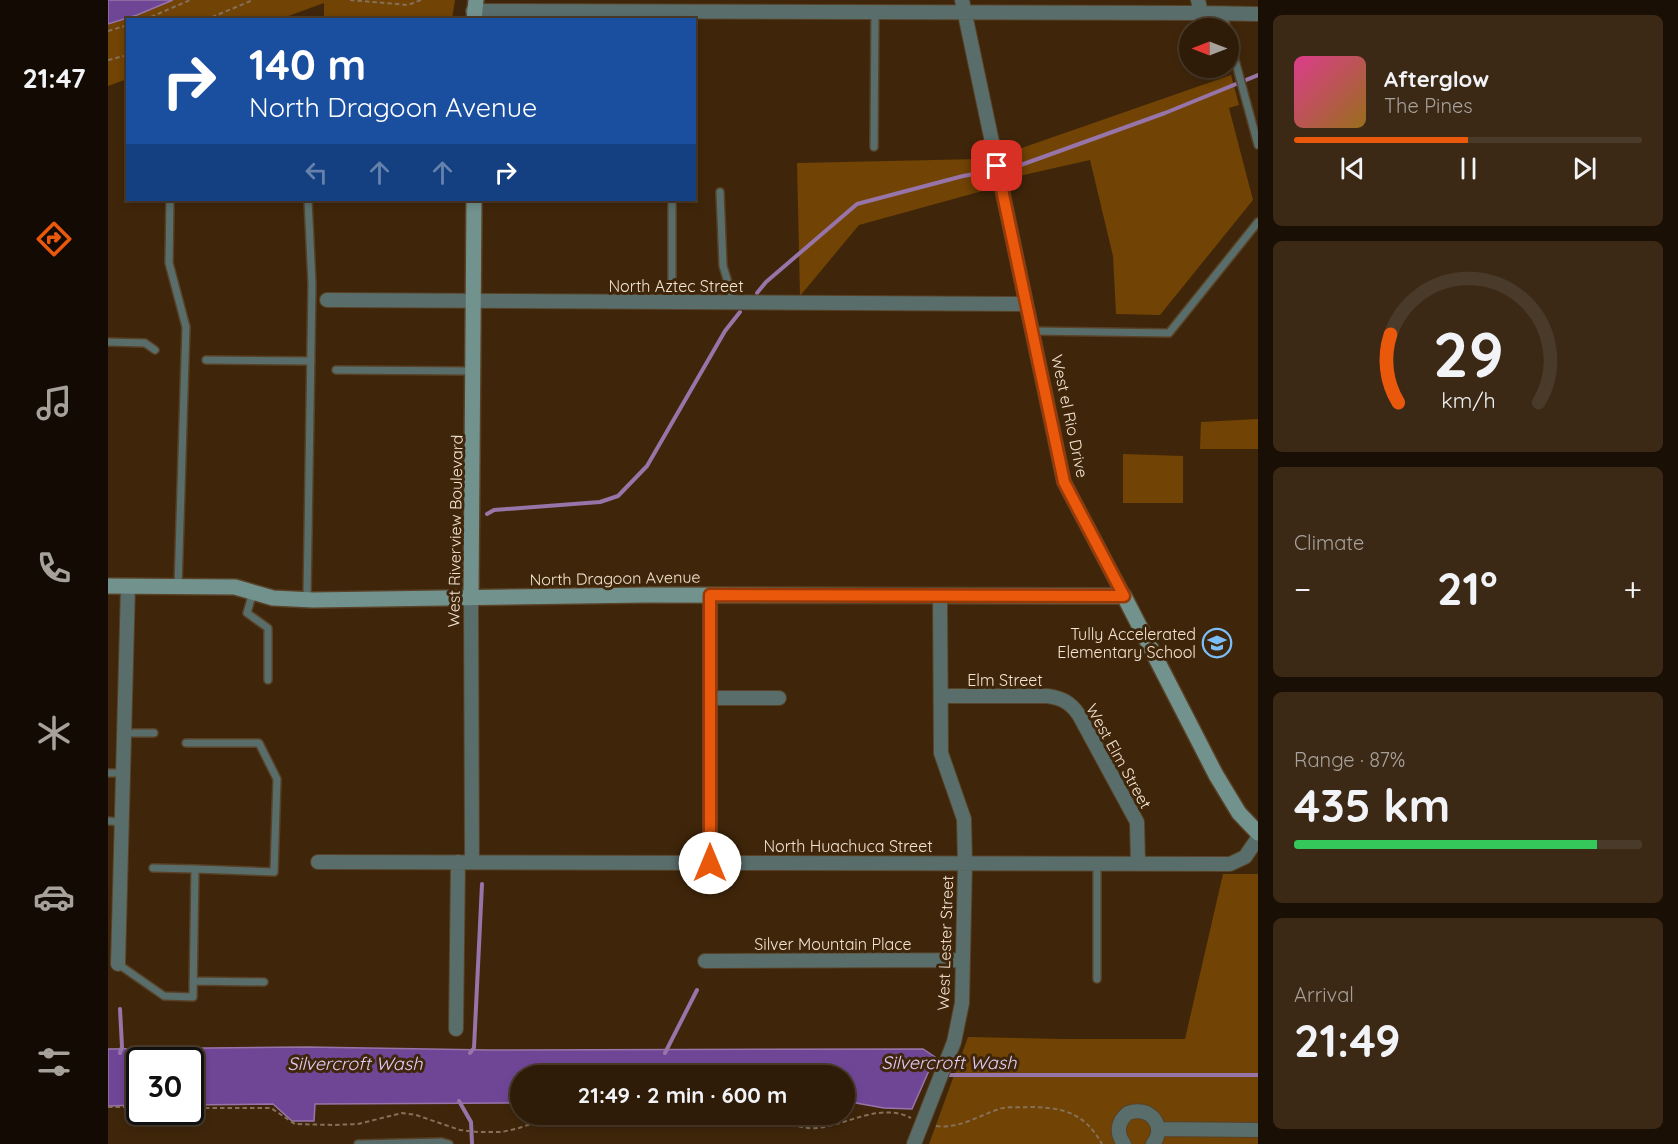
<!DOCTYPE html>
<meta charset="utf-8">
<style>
body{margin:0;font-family:Quicksand,sans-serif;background:#3b2916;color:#f1f3f6;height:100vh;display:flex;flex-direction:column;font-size:22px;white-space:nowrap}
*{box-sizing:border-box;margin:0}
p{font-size:20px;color:#a7a19c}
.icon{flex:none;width:33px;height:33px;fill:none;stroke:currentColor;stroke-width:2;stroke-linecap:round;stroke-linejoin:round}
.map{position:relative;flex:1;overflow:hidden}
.drawer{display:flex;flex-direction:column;gap:15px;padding:15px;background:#1a0f04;width:420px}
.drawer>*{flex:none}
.banner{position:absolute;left:18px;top:18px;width:570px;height:183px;border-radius:0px;box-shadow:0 3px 9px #0003,0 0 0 2px #4a3a29;background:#1a4fa0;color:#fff;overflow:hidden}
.needle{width:39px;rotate:270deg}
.controls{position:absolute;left:1071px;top:18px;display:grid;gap:12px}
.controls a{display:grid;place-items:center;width:60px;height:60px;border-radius:50%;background:#2f1c08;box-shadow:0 3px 9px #0003,0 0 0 2px #4a3a29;font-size:30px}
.speed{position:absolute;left:18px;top:1047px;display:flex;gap:12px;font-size:30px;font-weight:700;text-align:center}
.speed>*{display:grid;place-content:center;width:78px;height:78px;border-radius:50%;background:#2f1c08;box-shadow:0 3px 9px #0003,0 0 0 2px #4a3a29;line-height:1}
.speed .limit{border:3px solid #111;border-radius:9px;background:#fff;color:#111}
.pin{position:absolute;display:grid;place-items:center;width:51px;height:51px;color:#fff;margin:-26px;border-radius:12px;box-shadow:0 3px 9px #0006}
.me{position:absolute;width:66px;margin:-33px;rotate:0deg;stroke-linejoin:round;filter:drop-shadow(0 0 4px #0008)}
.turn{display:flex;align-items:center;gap:21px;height:126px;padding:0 24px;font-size:27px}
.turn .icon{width:78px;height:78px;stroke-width:2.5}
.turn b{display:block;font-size:42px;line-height:51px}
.lanes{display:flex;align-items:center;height:57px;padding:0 24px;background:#0003;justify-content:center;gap:30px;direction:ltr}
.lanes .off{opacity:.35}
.big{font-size:45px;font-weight:700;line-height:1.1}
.drawer .tile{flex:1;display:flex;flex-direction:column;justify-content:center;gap:9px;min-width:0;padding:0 21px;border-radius:9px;background:#3b2916}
.drawer .dial{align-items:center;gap:0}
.dial svg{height:156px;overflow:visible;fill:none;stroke:#4a3a29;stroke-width:7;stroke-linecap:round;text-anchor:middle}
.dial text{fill:#f1f3f6;stroke:none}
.song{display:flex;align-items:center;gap:18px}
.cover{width:72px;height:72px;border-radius:9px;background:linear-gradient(135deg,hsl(330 70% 55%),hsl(40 70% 35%))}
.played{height:6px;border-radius:3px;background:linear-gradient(90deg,#ea580c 50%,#4a3a29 50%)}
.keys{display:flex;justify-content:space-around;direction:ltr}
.heat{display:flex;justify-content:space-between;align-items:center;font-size:33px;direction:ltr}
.charge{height:9px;border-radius:4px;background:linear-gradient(90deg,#34c759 87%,#4a3a29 0)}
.trip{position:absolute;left:402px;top:1065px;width:345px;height:60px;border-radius:30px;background:#2f1c08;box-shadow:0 3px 9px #0003,0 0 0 2px #4a3a29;font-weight:700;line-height:60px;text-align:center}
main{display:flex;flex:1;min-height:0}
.menu{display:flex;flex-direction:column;width:108px;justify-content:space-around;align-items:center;background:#130b03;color:#a7a19c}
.menu .icon{width:42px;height:42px}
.menu .active{color:#ea580c}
.menu b{font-size:27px;color:#f1f3f6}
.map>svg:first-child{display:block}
</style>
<main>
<nav class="menu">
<b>21:47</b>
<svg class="icon active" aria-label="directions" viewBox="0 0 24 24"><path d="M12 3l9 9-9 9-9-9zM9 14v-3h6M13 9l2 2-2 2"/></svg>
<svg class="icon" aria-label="music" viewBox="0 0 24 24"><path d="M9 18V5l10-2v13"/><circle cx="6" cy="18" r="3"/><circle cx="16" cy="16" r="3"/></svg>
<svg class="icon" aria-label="phone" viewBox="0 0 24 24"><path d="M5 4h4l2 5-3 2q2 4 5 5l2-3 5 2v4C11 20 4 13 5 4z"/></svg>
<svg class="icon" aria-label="climate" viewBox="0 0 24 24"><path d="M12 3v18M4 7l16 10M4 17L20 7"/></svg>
<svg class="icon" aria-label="car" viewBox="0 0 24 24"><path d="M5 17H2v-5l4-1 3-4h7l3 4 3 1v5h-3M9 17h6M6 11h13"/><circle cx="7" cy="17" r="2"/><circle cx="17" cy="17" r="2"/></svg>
<svg class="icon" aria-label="filters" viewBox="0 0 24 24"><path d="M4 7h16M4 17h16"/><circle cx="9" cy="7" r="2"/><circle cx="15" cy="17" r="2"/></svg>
</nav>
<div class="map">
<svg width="1150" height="1144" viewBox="0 0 1150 1144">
<rect width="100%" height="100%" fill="#3f260a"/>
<path fill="#714304" d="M0,0h347l-3,19h-128v-16l-44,16 -152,1 -1,59 -19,7z
M1123,75l8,30 -10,3 24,92 -93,115 -44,-1 -3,-58 -23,-96 -71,16 -6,-25z
M871,159l7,31 -127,35 -59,71 -3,-133z
M1150,419v30h-58l1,-27z
M1015,454l60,2v47h-60z
M1115,874h35v270h-329l39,-107 94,2h123z"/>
<path fill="#6f4696" stroke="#9775a9" stroke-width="1.5" d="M0,0h65l-36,15 -29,9z
M199,1047l182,3 434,-1 12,8 -23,52 -28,-1 -39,-7 -1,-25h-324v27l-205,1 -1,17h-22l-19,-17 -82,1 -1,-45h-50l-1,45 -31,1v-57z"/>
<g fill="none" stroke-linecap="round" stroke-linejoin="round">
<path stroke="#9775a9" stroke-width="4" d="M649,293l9,-11 91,-78 106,-28 55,-10 147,-53 93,-38
M379,514l7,-4 106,-8 18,-6 29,-30 78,-135 15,-19
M12,1053l2,-6 -2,-38
M362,1053l4,-5 8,-164
M557,1053l32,-63
M836,1075h314
M351,1101l12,21 1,21"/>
<g stroke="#584126" stroke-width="10">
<path id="lane" d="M1115,15l4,13
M1120,34l30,111
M766,147l1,-135
M612,192l3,74 11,36
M62,200l-1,63 17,64 -8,259
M564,203v99
M925,331l136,2 89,-111
M0,342l37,1 10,7
M98,360l105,1
M228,370l136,1
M145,592l-6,21 21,15v52
M199,599l5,-315 -4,-84
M17,733h29
M78,743h73l18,36 -3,93 -79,-3
M0,773h15
M0,821l15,1
M989,863v116
M10,964l46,32 29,1 2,-128 -42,-1
M85,981l71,1
M250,1144l84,-2 7,2"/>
</g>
<g stroke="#584126" stroke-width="16">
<path id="street" d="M854,0l102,482 60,114
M1090,0l3,13 57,1
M365,11l728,2
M219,300l699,4
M363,598l1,264
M834,696h105c15,2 23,6 32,19l58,107 1,41
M602,698h69
M210,862l912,2 15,-7 13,-19
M602,863v-268
M597,961l257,-1
M10,964l10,-378
M348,1029l2,-167
M1050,1129l100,1
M806,1144l40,-102 8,-39 3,-140 -1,-44 -23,-66 -1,-157
M1016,1144c-8,-11 -7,-22 4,-31 21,-8 39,12 25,31"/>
</g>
<g stroke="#584126" stroke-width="18">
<path id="secondary" d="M366,20l2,-20
M0,586l127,1 38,11 40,2 333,-5 478,1 92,179 23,38 19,20
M363,598l3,-398"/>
</g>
<path stroke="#867059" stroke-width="2" stroke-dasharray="4.5 3" stroke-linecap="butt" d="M242,0l58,5 13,-5
M36,20l46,-20
M97,20l48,-20
M0,31l20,-6
M0,60l20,-5
M0,1107h32
M82,1108h81l24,16 38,1 25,-1 44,-11 14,2 44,15 17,2h25l17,-4 18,-6 11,-8
M541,1114l21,3 27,-3
M655,1114c16,5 37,16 54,14 30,-3 64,-26 94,-10
M828,1126c23,3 42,-10 63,-17 8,-3 19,-1 28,-2 35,0 57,5 75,37"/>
<use href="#lane" stroke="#596e6b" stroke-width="7"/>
<use href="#street" stroke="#596e6b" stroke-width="14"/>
<use href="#secondary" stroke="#72928e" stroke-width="15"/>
</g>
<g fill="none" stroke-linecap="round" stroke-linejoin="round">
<g stroke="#983908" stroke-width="15">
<path id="route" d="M602,863v-268l414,1 -60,-114 -67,-316"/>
</g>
<use href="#route" stroke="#ea580c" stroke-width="10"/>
</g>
<defs>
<g id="school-ring" transform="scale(1.5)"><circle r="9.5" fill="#3f260a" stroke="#7bbef8" stroke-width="1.5"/><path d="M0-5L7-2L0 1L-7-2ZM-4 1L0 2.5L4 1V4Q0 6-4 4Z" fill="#7bbef8"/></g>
</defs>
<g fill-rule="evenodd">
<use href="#school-ring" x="1109" y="643"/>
</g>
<g text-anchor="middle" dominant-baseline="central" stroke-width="6" stroke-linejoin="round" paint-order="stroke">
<g font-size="16" fill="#f4e4d4" stroke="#3f260a">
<text x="568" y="286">North Aztec Street</text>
<text transform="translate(962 416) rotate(78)">West el Rio Drive</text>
<text transform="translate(347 531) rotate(-89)">West Riverview Boulevard</text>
<text transform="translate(507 578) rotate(-1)">North Dragoon Avenue</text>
<text x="897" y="680">Elm Street</text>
<text transform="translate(1011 756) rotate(61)">West Elm Street</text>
<text x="740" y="846">North Huachuca Street</text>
<text transform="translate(837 943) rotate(-88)">West Lester Street</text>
<text x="725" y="944">Silver Mountain Place</text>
</g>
<g font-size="16" fill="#f4e4d4" stroke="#3f260a" text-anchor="end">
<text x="1088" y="634">Tully Accelerated<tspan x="1088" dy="18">Elementary School</tspan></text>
</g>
<g font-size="18" font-style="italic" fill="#e2cefb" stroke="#3f260a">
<text x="841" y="1062">Silvercroft Wash</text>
<text x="247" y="1063">Silvercroft Wash</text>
</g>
</g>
</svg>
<div class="controls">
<a><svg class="needle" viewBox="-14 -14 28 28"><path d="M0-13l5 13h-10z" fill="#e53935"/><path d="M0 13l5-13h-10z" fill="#a7a19c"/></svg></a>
</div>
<div class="speed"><div class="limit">30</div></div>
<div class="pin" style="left:889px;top:166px;background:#d93025"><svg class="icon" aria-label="arrive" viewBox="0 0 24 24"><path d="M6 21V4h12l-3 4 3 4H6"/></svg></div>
<svg class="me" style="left:602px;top:863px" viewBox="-20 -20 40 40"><circle r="19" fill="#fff"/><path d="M0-13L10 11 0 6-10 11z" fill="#ea580c"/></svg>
<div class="trip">21:49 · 2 min · 600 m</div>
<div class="banner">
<div class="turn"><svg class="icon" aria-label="right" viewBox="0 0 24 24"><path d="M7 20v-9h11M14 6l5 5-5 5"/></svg><div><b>140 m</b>North Dragoon Avenue</div></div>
<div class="lanes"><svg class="icon off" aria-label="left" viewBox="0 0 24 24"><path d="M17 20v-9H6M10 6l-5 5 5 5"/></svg><svg class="icon off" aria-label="ahead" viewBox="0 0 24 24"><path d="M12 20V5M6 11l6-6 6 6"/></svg><svg class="icon off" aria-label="ahead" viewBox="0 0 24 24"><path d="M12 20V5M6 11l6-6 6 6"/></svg><svg class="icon" aria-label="right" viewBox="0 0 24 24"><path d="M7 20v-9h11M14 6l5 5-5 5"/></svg></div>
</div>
</div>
<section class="drawer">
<div class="tile">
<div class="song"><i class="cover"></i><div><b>Afterglow</b><p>The Pines</p></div></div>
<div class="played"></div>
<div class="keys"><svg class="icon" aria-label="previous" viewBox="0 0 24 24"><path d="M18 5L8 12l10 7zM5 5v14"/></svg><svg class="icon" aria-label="pause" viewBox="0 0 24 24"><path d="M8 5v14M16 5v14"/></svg><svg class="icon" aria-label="next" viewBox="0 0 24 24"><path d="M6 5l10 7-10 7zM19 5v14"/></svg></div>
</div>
<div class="tile dial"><svg viewBox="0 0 100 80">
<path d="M14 69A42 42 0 1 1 86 69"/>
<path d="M14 69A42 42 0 0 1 10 34" stroke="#ea580c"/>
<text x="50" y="56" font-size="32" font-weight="700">29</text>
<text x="50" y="72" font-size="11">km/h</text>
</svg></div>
<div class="tile"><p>Climate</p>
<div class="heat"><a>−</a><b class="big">21°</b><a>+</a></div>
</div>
<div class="tile"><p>Range · 87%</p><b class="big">435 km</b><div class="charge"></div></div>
<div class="tile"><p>Arrival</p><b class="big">21:49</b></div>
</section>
</main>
